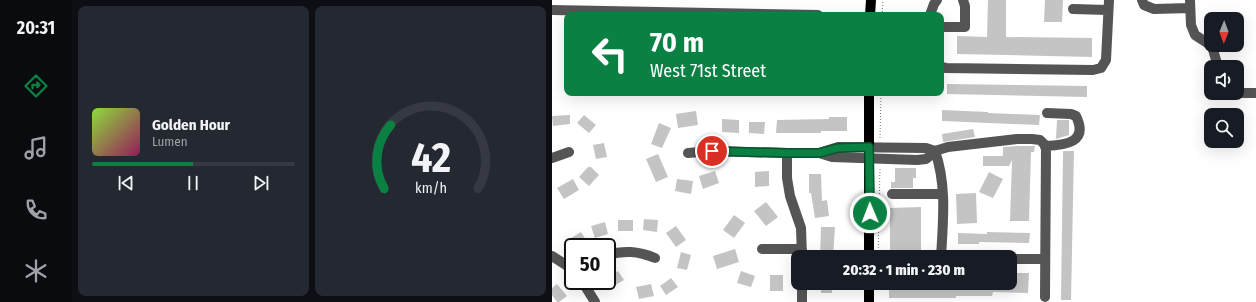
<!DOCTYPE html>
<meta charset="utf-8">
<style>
body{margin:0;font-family:"Fira Sans Condensed",sans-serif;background:#242831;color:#f1f3f6;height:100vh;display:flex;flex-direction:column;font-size:15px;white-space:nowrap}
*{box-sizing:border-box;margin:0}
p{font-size:13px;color:#9ea1a6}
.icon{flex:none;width:22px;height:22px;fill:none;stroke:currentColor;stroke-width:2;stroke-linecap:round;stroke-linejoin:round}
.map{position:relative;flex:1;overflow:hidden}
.details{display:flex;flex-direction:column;gap:6px;padding:6px;background:#0d0f14;width:480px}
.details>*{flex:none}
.top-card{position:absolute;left:12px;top:12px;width:380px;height:84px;border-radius:8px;box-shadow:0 4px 16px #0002;background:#0b8043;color:#fff;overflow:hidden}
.needle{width:26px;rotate:181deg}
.fabs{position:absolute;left:652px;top:12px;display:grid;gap:8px}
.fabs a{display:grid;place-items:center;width:40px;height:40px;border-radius:8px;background:#171b24;box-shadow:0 4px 16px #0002;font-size:20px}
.speed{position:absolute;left:12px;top:238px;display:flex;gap:8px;font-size:20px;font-weight:700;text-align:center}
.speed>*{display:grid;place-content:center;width:52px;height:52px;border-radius:50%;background:#171b24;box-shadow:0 4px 16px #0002;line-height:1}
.speed .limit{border:2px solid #111;border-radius:6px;background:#fff;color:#111}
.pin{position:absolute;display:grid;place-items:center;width:34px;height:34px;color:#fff;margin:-17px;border:2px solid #fff;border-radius:50%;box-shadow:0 1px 4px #0007}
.me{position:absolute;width:44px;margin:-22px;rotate:359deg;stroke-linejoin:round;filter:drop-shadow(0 0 3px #0008)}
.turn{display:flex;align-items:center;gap:14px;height:84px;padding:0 20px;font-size:18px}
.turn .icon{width:52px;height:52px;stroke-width:2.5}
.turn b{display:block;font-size:28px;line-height:34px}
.details .card{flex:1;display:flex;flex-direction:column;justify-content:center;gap:6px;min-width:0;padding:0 14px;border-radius:8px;background:#242831}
.details .dial{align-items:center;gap:0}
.dial svg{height:104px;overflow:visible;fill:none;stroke:#363941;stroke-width:7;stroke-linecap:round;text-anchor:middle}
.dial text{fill:#f1f3f6;stroke:none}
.song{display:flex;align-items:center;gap:12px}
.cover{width:48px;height:48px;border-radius:6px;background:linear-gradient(135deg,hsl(90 70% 55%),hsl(330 70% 35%))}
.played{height:4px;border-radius:2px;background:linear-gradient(90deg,#0b8043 50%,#363941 50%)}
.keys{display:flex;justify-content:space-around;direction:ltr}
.details .tiles{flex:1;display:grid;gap:6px;grid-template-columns:repeat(2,1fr)}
.trip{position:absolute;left:239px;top:250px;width:226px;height:40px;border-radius:8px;background:#171b24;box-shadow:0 4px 16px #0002;font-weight:800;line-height:40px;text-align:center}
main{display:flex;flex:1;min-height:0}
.menu{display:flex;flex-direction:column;width:72px;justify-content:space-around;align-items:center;background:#090b0e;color:#9ea1a6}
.menu .icon{width:28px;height:28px}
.menu .on{color:#0b8043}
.menu b{font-size:18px;color:#f1f3f6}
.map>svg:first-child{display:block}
</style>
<main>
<nav class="menu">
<b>20:31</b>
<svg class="icon on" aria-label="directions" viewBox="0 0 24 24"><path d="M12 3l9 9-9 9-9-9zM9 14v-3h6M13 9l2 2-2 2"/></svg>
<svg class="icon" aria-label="music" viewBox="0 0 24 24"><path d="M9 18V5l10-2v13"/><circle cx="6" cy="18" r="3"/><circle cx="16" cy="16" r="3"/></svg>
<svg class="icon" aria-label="phone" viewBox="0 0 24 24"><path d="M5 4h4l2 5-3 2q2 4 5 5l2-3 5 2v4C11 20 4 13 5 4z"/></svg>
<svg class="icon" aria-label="climate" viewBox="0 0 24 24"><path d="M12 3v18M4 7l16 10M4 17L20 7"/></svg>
</nav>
<section class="details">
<div class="tiles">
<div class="card">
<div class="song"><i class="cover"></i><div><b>Golden Hour</b><p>Lumen</p></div></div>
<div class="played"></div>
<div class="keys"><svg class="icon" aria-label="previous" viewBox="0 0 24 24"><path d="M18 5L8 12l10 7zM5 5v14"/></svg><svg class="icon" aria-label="pause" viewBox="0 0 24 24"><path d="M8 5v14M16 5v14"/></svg><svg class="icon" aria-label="next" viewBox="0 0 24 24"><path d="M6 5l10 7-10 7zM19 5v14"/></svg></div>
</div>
<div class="card dial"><svg viewBox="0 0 100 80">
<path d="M14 69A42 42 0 1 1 86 69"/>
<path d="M14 69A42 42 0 0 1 19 20" stroke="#0b8043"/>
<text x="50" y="56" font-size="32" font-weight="700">42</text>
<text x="50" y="72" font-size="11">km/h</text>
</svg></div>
</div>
</section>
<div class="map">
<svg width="704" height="302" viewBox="0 0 704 302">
<rect width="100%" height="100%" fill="#fff"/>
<path fill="#c4c4c4" d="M436,0h18v37l86,1v19l-135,-3v-18l30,1z
M493,0h18l-1,22h-18z
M395,84l140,2v11l-140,-3z
M390,110l46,2v1l52,2 -1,10 -97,-4z
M144,111l2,14 -20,3 -2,-14z
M18,115v9l-17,2 -1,-10z
M32,115l12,10 -7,8 -12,-10z
M277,117h18v14h-26v2h-45l1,-13 52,-1z
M170,119l17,1v13l-17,-1z
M505,120h12v15l-13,4z
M197,122h16l-1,12 -15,-1z
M107,123l12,5 -9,20 -11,-4z
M421,129l2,8 -32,5 -1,-8z
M52,143l3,14 -11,2 -3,-14z
M465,146h18l-1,6h-3l-2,69h-19l2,-61 -3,6h-26v-10h20v-9z
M511,151h11l-3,149h-10z
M106,154l10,23 -12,5 -10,-23z
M36,167h3l8,8 -10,11 -10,-9z
M343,168h21v10h-3v10h-22v-6h4z
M163,171l4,12 -16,6 -4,-13z
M217,171v15l-14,1v-15z
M437,172l14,7 -10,19 -14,-6z
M257,174h12l1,27 5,-1 2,16 -14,2 -4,-25h-2z
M21,179l6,11 -15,9 -7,-11z
M125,179l16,2 -2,13 -16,-3z
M424,193l1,30 -20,1 -1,-30z
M214,202l12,15 -12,9 -12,-15z
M369,207v45h-31v-44z
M182,215l11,8 -11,15 -11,-8z
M92,219l14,1 -1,12 -14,-2z
M66,220h15v11h-15z
M53,222l3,12 -13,4 -4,-12z
M124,226l10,14 -10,7 -10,-14z
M269,227h14l-2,30h-13z
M29,232l7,11 -6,4h-9l-5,-7z
M435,232l43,1 -1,10 -50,-1v2h-21v-11l29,1z
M183,249l4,13 -22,7 -4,-13z
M129,252l10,3 -4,15 -10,-2z
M66,271l6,9 -14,8 -3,-4v-7z
M189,271l14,5 -4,11 -14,-4z
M458,273h19l-1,20 -35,-1 -1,4h-36v2h-67v-15h121z
M218,275h13v16h-13z
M119,278l7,9 -12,8 -6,-9z
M269,283h11v10h-11z
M5,284l10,12 -8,6h-2l-5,-7v-7z
M99,284l3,12 -15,3 -3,-12z"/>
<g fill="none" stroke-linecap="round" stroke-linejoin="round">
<path stroke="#777" stroke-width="1" stroke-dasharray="1 2" stroke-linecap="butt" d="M330,15l1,-15
M328,138l1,-45
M326,257l2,-89"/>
<path stroke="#555" stroke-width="10" d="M590,0l2,5 10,4 36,-1
M638,0l1,25 4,10 17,11 6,21
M521,9l35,1
M0,10l266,5
M378,15l4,-11 3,-4
M389,27h24v-21l-2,-6
M389,67l5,1 147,2 8,-2 5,-8 3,-60
M685,93h19
M493,146c20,-1 44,-3 31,-30l-5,-2 -24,-1
M383,151c12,34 8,71 6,106
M136,153l24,-2 75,2h32l19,-6 88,1 9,3
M235,153v25l3,18 11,32 1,29
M267,153l13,4 85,3 9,-1 9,-8 13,-4 69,-8h15l8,1 4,4 2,5 -1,148
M0,158l17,-6
M340,194h51
M210,249h40
M55,255c17,-5 31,-4 48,3
M0,256l14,9 7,7
M458,259h35
M30,281l13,21
M250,302v-19"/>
<path stroke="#000" stroke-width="10" d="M318,15l1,-15
M317,257v-164
M317,302v-19"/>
</g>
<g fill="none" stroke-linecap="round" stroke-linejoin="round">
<g stroke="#07532c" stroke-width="10">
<path id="route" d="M160,151l75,2h32l19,-5 31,-1 1,66"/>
</g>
<use href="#route" stroke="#0b8043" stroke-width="7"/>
</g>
</svg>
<div class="fabs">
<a><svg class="needle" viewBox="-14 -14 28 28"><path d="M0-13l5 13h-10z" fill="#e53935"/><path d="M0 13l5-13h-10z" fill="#9ea1a6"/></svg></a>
<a><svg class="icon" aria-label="sound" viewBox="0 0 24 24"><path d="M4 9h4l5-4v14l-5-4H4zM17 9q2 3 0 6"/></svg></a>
<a><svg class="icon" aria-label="search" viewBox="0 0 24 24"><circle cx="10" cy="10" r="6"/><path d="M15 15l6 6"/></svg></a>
</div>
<div class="speed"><div class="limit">50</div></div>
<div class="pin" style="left:160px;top:151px;background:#d93025"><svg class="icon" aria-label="arrive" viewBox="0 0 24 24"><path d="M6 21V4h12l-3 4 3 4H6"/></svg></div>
<svg class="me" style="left:318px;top:213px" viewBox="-20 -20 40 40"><circle r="17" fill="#0b8043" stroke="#fff" stroke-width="3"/><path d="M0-11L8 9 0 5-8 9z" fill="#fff"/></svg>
<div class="trip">20:32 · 1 min · 230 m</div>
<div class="top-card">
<div class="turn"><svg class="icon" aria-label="left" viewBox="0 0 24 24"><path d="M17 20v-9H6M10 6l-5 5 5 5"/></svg><div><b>70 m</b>West 71st Street</div></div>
</div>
</div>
</main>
